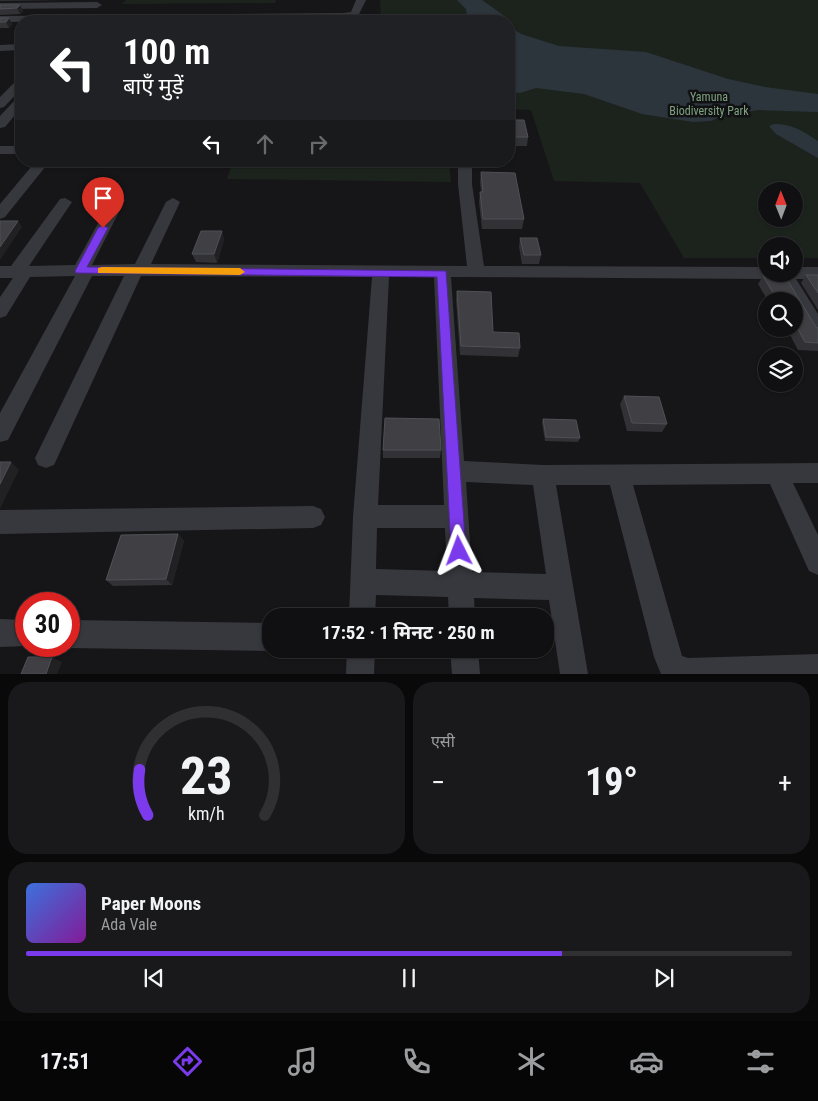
<!DOCTYPE html>
<html lang="hi">
<meta charset="utf-8">
<style>
body{margin:0;font-family:"Roboto Condensed","Noto Sans Devanagari",sans-serif;background:#19191b;color:#f1f3f6;height:100vh;display:flex;flex-direction:column;font-size:19px;white-space:nowrap}
*{box-sizing:border-box;margin:0}
p{font-size:16px;color:#9c9d9f}
.icon{flex:none;width:28px;height:28px;fill:none;stroke:currentColor;stroke-width:2;stroke-linecap:round;stroke-linejoin:round}
.map{position:relative;height:674px;overflow:hidden}
.drawer{display:flex;flex-direction:column;gap:8px;padding:8px;background:#09090a;flex:1}
.drawer>*{flex:none}
.top-card{position:absolute;left:15px;top:15px;width:500px;height:152px;border-radius:20px;box-shadow:0 1px 4px #0004,0 0 0 1px #303032;background:#202124;color:#fff;overflow:hidden}
.needle{width:32px;rotate:359deg}
.fabs{position:absolute;left:758px;top:182px;display:grid;gap:10px}
.fabs a{display:grid;place-items:center;width:45px;height:45px;border-radius:50%;background:#101012;box-shadow:0 1px 4px #0004,0 0 0 1px #303032;font-size:25px}
.speed{position:absolute;left:15px;top:592px;display:flex;gap:10px;font-size:25px;font-weight:700;text-align:center}
.speed>*{display:grid;place-content:center;width:65px;height:65px;border-radius:50%;background:#101012;box-shadow:0 1px 4px #0004,0 0 0 1px #303032;line-height:1}
.speed .limit{border:8px solid #d22;background:#fff;color:#111}
.pin{position:absolute;display:grid;place-items:center;width:42px;height:42px;color:#fff;margin:-51px -21px;border-radius:50% 50% 50% 0;rotate:-45deg;box-shadow:0 0 5px #0007}
.pin .icon{rotate:45deg}
.me{position:absolute;width:55px;margin:-28px;rotate:357deg;stroke-linejoin:round;filter:drop-shadow(0 0 4px #0008)}
.turn{display:flex;align-items:center;gap:18px;height:105px;padding:0 25px;font-size:22px}
.turn .icon{width:65px;height:65px;stroke-width:2.5}
.turn b{display:block;font-size:35px;line-height:42px}
.lanes{display:flex;align-items:center;height:48px;padding:0 25px;background:#0003;justify-content:center;gap:25px;direction:ltr}
.lanes .off{opacity:.35}
.big{font-size:38px;font-weight:700;line-height:1.1}
.drawer .widget{flex:1;display:flex;flex-direction:column;justify-content:center;gap:8px;min-width:0;padding:0 18px;border-radius:20px;background:#19191b}
.drawer .dial{align-items:center;gap:0}
.dial svg{height:130px;overflow:visible;fill:none;stroke:#303032;stroke-width:7;stroke-linecap:round;text-anchor:middle}
.dial text{fill:#f1f3f6;stroke:none}
.song{display:flex;align-items:center;gap:15px}
.cover{width:60px;height:60px;border-radius:8px;background:linear-gradient(135deg,hsl(220 70% 55%),hsl(290 70% 35%))}
.played{height:5px;border-radius:2px;background:linear-gradient(90deg,#7c3aed 70%,#303032 70%)}
.keys{display:flex;justify-content:space-around;direction:ltr}
.heat{display:flex;justify-content:space-between;align-items:center;font-size:28px;direction:ltr}
.drawer .tiles{flex:1;display:grid;gap:8px;grid-template-columns:1fr 1fr}
.widget:last-child{grid-column:span 2}
.trip{position:absolute;left:262px;top:608px;width:292px;height:50px;border-radius:20px;background:#101012;box-shadow:0 1px 4px #0004,0 0 0 1px #303032;font-weight:700;line-height:50px;text-align:center}
.tab-bar{display:flex;height:80px;justify-content:space-around;align-items:center;background:#060607;color:#9c9d9f}
.tab-bar .icon{width:35px;height:35px}
.tab-bar .current{color:#7c3aed}
.tab-bar b{font-size:22px;color:#f1f3f6}
.map>svg:first-child{display:block}
</style>
<div class="map">
<svg width="818" height="674" viewBox="0 0 818 674">
<rect width="100%" height="100%" fill="#161618"/>
<path fill="#1c231d" fill-rule="evenodd" d="M126,0h150l-1,3 -153,1z
M380,0h438v258h-24v-12h-28v12h-82l-44,-75 -86,-2 -23,-71 -22,-1v-88h-128zM766,191h28v28h-28z
M233,161h216l2,21 -224,-3z"/>
<path fill="#2c353c" d="M457,0h25l21,15 12,15 6,4 38,12 87,6 82,27 37,8 53,7v18l-60,-2 -32,5 -16,6 -17,1 -51,-8 -58,-20 -48,-6 -16,5 -11,-1v-71h-41l-2,-12z
M774,124c18,0 29,7 44,17v17l-42,-24 -7,-8z"/>
<g fill="none" stroke-linecap="round" stroke-linejoin="round">
<path fill="#37383d" fill-rule="evenodd" d="M356,0h10l-8,16 -15,3 -343,3v-6l343,-3 8,-1z
M0,3l97,-1 5,3 -5,3 -97,1z
M21,44v6l-21,1v-6z
M21,79v10l-17,18 -4,1v-11l17,-17z
M21,97v11l-16,19 -5,1v-12l17,-18z
M0,146h21v8h-21z
M36,161h14l-45,56 -5,2v-15z
M458,161h14v23l12,82 282,1v7h8l-2,3 -6,2 -315,-2 13,184 79,4 275,-2v20h-25l25,52v40l-9,-4 -39,-87 -137,1 49,171 6,2 130,-4v20h-157l-7,-17 -44,-172h-54l32,189h-28l-11,-74 -75,-2 1,18h-26l-1,-19 -72,-2 -1,21h-26l4,-99 19,-240 -231,-1 -87,189 -8,3 -8,-3 -3,-7 89,-182h-32l-84,164 -8,2v-29l75,-137 -45,1 -24,39 -6,2v-21l13,-19h-13v-12h11l49,-67 5,-1 7,4 -43,64 46,-1 36,-65 7,-4 7,4 -33,65 43,-1 31,-62 7,-4 7,4 -29,62 316,2 -9,-82zM389,277h45l10,228h-66zM466,482l67,3 13,89 -74,-2zM377,528h68l2,43 -71,-2z
M794,267h24v12h-22l22,35v22l-7,-2 -35,-60h18z
M313,506l8,3 4,8 -4,8 -8,3 -313,6v-24z
M0,619l26,1 1,26 -27,1z
M69,620l202,3v26h5l-5,2 -202,-3 -3,-2h3z
M347,649h28l-1,25h-28z
M450,649h28l2,25h-28z"/>
</g>
<path fill="#323236" d="M0,0h65l-65,1z
M0,5h20l3,6 -3,3 -20,1z
M0,18h9l3,6 -3,4h-9z
M509,120l19,17 -1,9h-18z
M481,172l43,47 -2,10h-40l-3,-27 1,-10h1l-1,-10z
M222,231l2,9 -7,23 -21,-1 -4,-8z
M520,238l21,17 -2,9h-17l-3,-17z
M806,275h12v35l-17,-27z
M763,276h22l31,51 2,1v23l-20,-1 -11,-21h7v-28h-26l-10,-17z
M457,291l36,41 27,16 -2,9 -58,-2 -4,-55z
M624,396l43,28 -5,8 -35,-1 -7,-27z
M543,419l37,19 -2,4 -33,-1 -3,-18z
M383,450h58l-1,8h-57z
M178,534l6,7 -12,44 -59,1 -7,-6z"/>
<path fill="#212124" d="M20,5l3,6 -3,3 -3,-6z
M9,18l3,6 -3,4 -3,-6z
M18,221l4,6 -22,33v-13z
M222,231l2,9 -7,23 -3,-9z
M11,462l8,8 -19,39v-25z
M178,534l6,7 -12,44 -6,-6z
M52,657l10,5 -5,12h-11z"/>
<path fill="#3f3f44" stroke="#4f5156" d="M0,5h20l-3,3 -17,1z
M0,18h9l-3,4h-6z
M222,18h43l-1,3h-43z
M509,120h15l4,17h-19z
M481,172l34,1 9,46h-41l-3,-27h3z
M0,221h18l-18,26z
M201,231h21l-8,23h-22z
M520,238h17l4,17h-17z
M806,275h12v18z
M763,276h22l31,51 2,1v15l-13,-1 -11,-20v-21h-16z
M457,291l34,1 2,40 26,1 1,15 -59,-2z
M624,396l35,1 8,27 -35,-1z
M385,418l54,1 2,31h-58z
M543,419l33,1 4,18 -34,-1z
M0,462h11l-11,22z
M178,534l-12,45 -60,1 15,-45z
M28,657h24l-6,17h-25z"/>
<path fill="#7c3aed" stroke="#51269a" d="M103,225l5,3 -21,39 359,4 20,280 -2,5 -5,3 -6,-3 -2,-5 -14,-274 -361,-4 -1,-2 23,-43z"/>
<path fill="#f59e0b" d="M102,267l138,1 5,4 -5,3 -142,-2v-5z"/>
<g text-anchor="middle" dominant-baseline="central" stroke-width="5" stroke-linejoin="round" paint-order="stroke">
<g font-size="12" fill="#7fa381" stroke="#111113">
<text x="709" y="97">Yamuna<tspan x="709" dy="14">Biodiversity Park</tspan></text>
</g>
</g>
</svg>
<div class="fabs">
<a><svg class="needle" viewBox="-14 -14 28 28"><path d="M0-13l5 13h-10z" fill="#e53935"/><path d="M0 13l5-13h-10z" fill="#9c9d9f"/></svg></a>
<a><svg class="icon" aria-label="sound" viewBox="0 0 24 24"><path d="M4 9h4l5-4v14l-5-4H4zM17 9q2 3 0 6"/></svg></a>
<a><svg class="icon" aria-label="search" viewBox="0 0 24 24"><circle cx="10" cy="10" r="6"/><path d="M15 15l6 6"/></svg></a>
<a><svg class="icon" aria-label="layers" viewBox="0 0 24 24"><path d="M12 4l9 5-9 5-9-5zM3 14l9 5 9-5"/></svg></a>
</div>
<div class="speed"><div class="limit">30</div></div>
<div class="pin" style="left:103px;top:228px;background:#d93025"><svg class="icon" aria-label="arrive" viewBox="0 0 24 24"><path d="M6 21V4h12l-3 4 3 4H6"/></svg></div>
<svg class="me" style="left:459px;top:551px" viewBox="-20 -20 40 40"><path d="M0-17L14 15 0 8-14 15z" fill="#7c3aed" stroke="#fff" stroke-width="4"/></svg>
<div class="trip">17:52 · 1 मिनट · 250 m</div>
<div class="top-card">
<div class="turn"><svg class="icon" aria-label="left" viewBox="0 0 24 24"><path d="M17 20v-9H6M10 6l-5 5 5 5"/></svg><div><b>100 m</b>बाएँ मुड़ें</div></div>
<div class="lanes"><svg class="icon" aria-label="left" viewBox="0 0 24 24"><path d="M17 20v-9H6M10 6l-5 5 5 5"/></svg><svg class="icon off" aria-label="ahead" viewBox="0 0 24 24"><path d="M12 20V5M6 11l6-6 6 6"/></svg><svg class="icon off" aria-label="right" viewBox="0 0 24 24"><path d="M7 20v-9h11M14 6l5 5-5 5"/></svg></div>
</div>
</div>
<section class="drawer">
<div class="tiles">
<div class="widget dial"><svg viewBox="0 0 100 80">
<path d="M14 69A42 42 0 1 1 86 69"/>
<path d="M14 69A42 42 0 0 1 9 41" stroke="#7c3aed"/>
<text x="50" y="56" font-size="32" font-weight="700">23</text>
<text x="50" y="72" font-size="11">km/h</text>
</svg></div>
<div class="widget"><p>एसी</p>
<div class="heat"><a>−</a><b class="big">19°</b><a>+</a></div>
</div>
<div class="widget">
<div class="song"><i class="cover"></i><div><b>Paper Moons</b><p>Ada Vale</p></div></div>
<div class="played"></div>
<div class="keys"><svg class="icon" aria-label="previous" viewBox="0 0 24 24"><path d="M18 5L8 12l10 7zM5 5v14"/></svg><svg class="icon" aria-label="pause" viewBox="0 0 24 24"><path d="M8 5v14M16 5v14"/></svg><svg class="icon" aria-label="next" viewBox="0 0 24 24"><path d="M6 5l10 7-10 7zM19 5v14"/></svg></div>
</div>
</div>
</section>
<nav class="tab-bar">
<b>17:51</b>
<svg class="icon current" aria-label="directions" viewBox="0 0 24 24"><path d="M12 3l9 9-9 9-9-9zM9 14v-3h6M13 9l2 2-2 2"/></svg>
<svg class="icon" aria-label="music" viewBox="0 0 24 24"><path d="M9 18V5l10-2v13"/><circle cx="6" cy="18" r="3"/><circle cx="16" cy="16" r="3"/></svg>
<svg class="icon" aria-label="phone" viewBox="0 0 24 24"><path d="M5 4h4l2 5-3 2q2 4 5 5l2-3 5 2v4C11 20 4 13 5 4z"/></svg>
<svg class="icon" aria-label="climate" viewBox="0 0 24 24"><path d="M12 3v18M4 7l16 10M4 17L20 7"/></svg>
<svg class="icon" aria-label="car" viewBox="0 0 24 24"><path d="M5 17H2v-5l4-1 3-4h7l3 4 3 1v5h-3M9 17h6M6 11h13"/><circle cx="7" cy="17" r="2"/><circle cx="17" cy="17" r="2"/></svg>
<svg class="icon" aria-label="filters" viewBox="0 0 24 24"><path d="M4 7h16M4 17h16"/><circle cx="9" cy="7" r="2"/><circle cx="15" cy="17" r="2"/></svg>
</nav>
